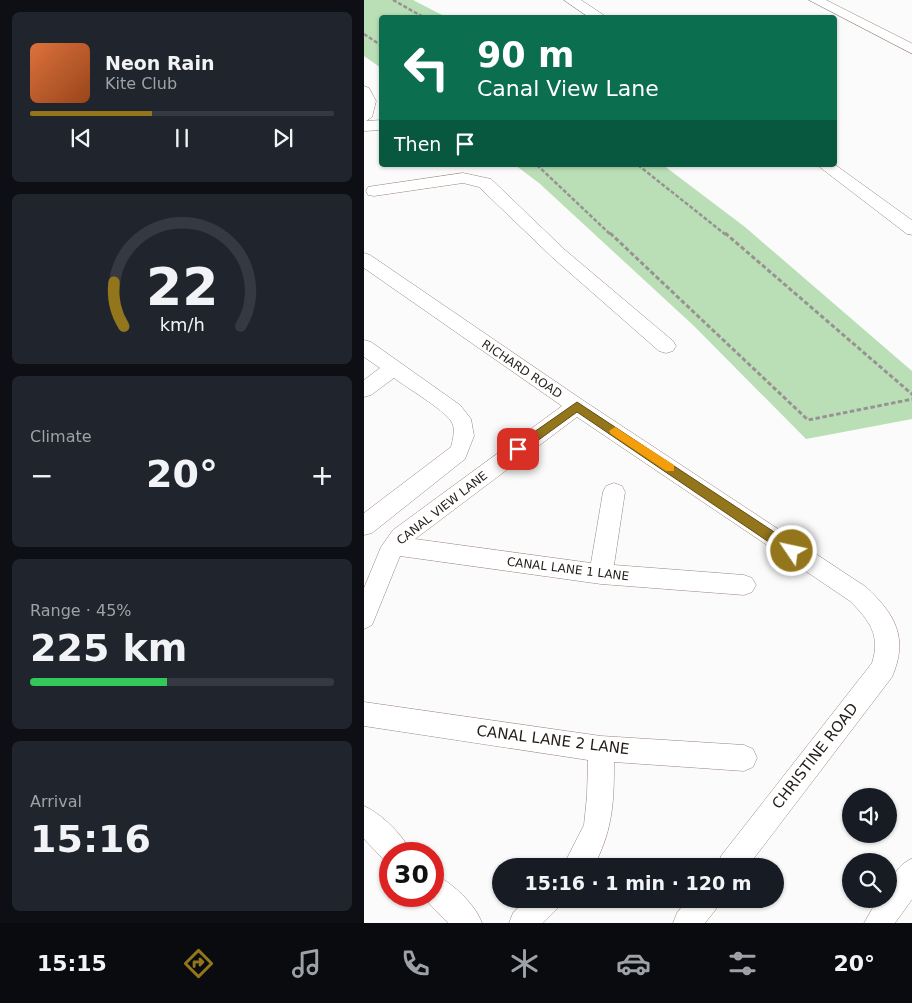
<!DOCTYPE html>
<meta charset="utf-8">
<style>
body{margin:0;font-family:"DejaVu Sans",sans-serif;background:#20242c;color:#f1f3f6;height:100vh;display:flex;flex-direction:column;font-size:19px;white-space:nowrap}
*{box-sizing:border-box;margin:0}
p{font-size:16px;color:#9ea1a6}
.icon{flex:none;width:28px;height:28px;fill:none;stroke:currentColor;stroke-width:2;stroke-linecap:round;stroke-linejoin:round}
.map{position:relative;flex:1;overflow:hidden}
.sheet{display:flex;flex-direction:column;gap:12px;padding:12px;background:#0d0f14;width:364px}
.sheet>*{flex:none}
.hud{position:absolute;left:15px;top:15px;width:458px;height:152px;border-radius:5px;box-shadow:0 1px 4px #0004;background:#0b6e4f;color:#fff;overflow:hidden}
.buttons{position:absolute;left:478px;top:788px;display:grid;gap:10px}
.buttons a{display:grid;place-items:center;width:55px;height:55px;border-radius:50%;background:#171b24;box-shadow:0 1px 4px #0004;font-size:25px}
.speed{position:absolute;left:15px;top:842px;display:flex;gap:10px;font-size:25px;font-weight:700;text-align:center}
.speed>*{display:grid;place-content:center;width:65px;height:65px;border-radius:50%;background:#171b24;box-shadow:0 1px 4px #0004;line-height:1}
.speed .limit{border:8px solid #d22;background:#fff;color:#111}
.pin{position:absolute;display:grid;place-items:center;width:42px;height:42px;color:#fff;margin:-21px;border-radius:10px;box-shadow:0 2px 8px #0006}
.me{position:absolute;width:55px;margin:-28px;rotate:304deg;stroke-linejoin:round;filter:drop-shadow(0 0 4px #0008)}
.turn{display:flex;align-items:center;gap:18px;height:105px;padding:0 15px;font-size:22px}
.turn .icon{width:65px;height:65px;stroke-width:2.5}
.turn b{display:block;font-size:35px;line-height:42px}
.then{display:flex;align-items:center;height:48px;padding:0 15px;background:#0003;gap:10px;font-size:19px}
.big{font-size:38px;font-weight:700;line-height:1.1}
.sheet .card{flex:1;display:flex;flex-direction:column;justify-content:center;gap:8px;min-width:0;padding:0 18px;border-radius:8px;background:#20242c}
.sheet .dial{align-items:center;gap:0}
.dial svg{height:130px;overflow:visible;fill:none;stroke:#363941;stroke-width:7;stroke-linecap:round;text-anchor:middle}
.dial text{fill:#f1f3f6;stroke:none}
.song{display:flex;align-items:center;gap:15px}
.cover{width:60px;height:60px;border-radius:8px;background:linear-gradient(135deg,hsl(20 70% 55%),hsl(20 70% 35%))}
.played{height:5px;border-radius:2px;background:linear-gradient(90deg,#93761c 40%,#363941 40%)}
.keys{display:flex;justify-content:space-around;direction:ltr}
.heat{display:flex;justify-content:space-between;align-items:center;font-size:28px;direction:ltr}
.charge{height:8px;border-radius:4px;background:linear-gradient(90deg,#34c759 45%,#363941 0)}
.trip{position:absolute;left:128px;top:858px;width:292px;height:50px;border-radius:25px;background:#171b24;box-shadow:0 1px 4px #0004;font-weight:700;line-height:50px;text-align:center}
.menu{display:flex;height:80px;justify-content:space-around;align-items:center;background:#090b0e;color:#9ea1a6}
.menu .icon{width:35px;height:35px}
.menu .active{color:#93761c}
.menu b{font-size:22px;color:#f1f3f6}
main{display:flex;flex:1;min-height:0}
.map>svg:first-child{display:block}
</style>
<main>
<section class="sheet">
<div class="card">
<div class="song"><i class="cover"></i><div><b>Neon Rain</b><p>Kite Club</p></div></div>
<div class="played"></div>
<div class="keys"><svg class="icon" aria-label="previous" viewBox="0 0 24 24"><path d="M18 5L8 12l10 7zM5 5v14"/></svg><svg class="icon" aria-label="pause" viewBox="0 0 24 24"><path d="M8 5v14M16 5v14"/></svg><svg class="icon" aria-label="next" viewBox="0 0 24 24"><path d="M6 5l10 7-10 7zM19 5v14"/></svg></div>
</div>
<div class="card dial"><svg viewBox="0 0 100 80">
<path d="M14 69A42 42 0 1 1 86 69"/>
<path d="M14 69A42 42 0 0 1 8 42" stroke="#93761c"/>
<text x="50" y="56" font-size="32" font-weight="700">22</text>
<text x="50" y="72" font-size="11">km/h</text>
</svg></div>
<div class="card"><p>Climate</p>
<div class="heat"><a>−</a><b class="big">20°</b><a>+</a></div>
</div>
<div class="card"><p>Range · 45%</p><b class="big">225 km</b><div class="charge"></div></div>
<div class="card"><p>Arrival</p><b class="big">15:16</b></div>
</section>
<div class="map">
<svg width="549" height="923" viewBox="0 0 549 923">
<rect width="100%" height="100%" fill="#fbfbfb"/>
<path fill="#badeb6" d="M0,0h49l33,17 -64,1 -1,50 -17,-12z
M151,165h148l82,62 167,144v48l-106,20 -112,-113 -155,-143z"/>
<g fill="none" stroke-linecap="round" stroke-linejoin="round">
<g stroke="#9d8479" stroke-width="1">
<path id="street" d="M200,0h17l27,18h-18z
M445,0h17l87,44v10z
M0,86l5,2 7,13 -4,16 -6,4 16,-1v10l-18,1z
M470,164l79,57v14l-6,-1 -90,-69z
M99,173l28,6 74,71 108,91 3,5 -3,5 -7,2 -7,-2 -106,-93 -74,-71 -16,-4 -89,13 -6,-1 -2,-4 2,-4 6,-1z
M0,253l6,2 214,146 282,186c29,27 43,51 26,90l-144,189h-31l4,-10 151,-193c9,-28 -3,-43 -22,-62l-273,-184 -162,122 176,24 12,-71 3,-6 8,-3 8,3 3,6 -11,73 130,10 8,3 4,7 -4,7 -8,3 -143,-11 -201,-28 -28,69 -8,4v-41l17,-41 12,-17 169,-124 -198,-138z
M0,340l7,2 89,63 11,14 3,17 -9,23 -93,74 -8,2v-22l87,-66c2,-8 5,-19 0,-26 -8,-12 -44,-33 -57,-43l-23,17 -7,2v-17l16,-12 -16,-11z
M0,702l237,34 143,9 9,4 4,9 -4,9 -9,4 -130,-9c0,39 -1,65 -18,100l-2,4h-31l21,-41 3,-29 1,-36 -224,-34z
M0,806c18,8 40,30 48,48h-22v11l-2,-1 -24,-25z
M549,858v40l-18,25h-31l14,-24h10c0,-17 8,-34 25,-41z
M69,874c19,8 42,30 49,49h-34l-26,-27h11z
M163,899h34l-4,10 -14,14h-34l4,-10z
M324,899h32l-4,10 -11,14h-32l4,-10z"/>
</g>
<path stroke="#989392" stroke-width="2.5" stroke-dasharray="4 2" stroke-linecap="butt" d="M29,0l32,18
M0,34l18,12
M173,165l74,70
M274,165l88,70"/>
<path stroke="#989392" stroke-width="3" stroke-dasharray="4.5 2.5" stroke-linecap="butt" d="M246,233l198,187 105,-21
M361,233l188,162"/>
<use href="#street" fill="#fff" fill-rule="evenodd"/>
</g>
<path fill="#93761c" stroke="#604d12" d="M213,402l220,145 2,4 -2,4h-9l-211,-143 -55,40h-8v-6z"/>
<path fill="#f59e0b" d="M251,427l59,38v6h-8l-55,-37 -2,-3z"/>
<g text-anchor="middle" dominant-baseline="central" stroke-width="4" stroke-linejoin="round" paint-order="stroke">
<g font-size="12" fill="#251c18" stroke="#fff">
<text transform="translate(158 369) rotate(34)">RICHARD ROAD</text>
<text transform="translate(78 508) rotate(-38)">CANAL VIEW LANE</text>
<text transform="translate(204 569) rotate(7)">CANAL LANE 1 LANE</text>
</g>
<g font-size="15" fill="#251c18" stroke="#fff">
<text transform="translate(189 740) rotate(7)">CANAL LANE 2 LANE</text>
<text transform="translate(451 756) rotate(-52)">CHRISTINE ROAD</text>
</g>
</g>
</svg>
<div class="buttons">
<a><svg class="icon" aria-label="sound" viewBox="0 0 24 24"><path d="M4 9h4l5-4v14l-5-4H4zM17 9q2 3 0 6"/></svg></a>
<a><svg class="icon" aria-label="search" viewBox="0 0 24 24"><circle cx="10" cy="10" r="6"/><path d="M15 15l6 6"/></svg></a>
</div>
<div class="speed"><div class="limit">30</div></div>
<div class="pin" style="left:154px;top:449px;background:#d93025"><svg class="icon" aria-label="arrive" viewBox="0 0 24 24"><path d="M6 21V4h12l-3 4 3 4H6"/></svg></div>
<svg class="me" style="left:428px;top:551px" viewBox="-20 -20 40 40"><circle r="17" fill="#93761c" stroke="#fff" stroke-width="3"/><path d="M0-11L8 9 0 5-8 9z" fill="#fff"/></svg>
<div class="trip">15:16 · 1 min · 120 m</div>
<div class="hud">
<div class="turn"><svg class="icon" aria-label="left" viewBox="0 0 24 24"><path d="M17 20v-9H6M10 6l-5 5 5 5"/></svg><div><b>90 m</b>Canal View Lane</div></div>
<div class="then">Then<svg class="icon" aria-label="arrive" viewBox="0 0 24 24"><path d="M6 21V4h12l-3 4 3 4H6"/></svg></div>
</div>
</div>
</main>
<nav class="menu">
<b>15:15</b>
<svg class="icon active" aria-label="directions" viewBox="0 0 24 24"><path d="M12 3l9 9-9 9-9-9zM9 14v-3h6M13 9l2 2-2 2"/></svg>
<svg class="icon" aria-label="music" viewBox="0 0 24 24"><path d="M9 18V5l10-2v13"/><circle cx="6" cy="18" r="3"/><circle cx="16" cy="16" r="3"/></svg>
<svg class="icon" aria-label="phone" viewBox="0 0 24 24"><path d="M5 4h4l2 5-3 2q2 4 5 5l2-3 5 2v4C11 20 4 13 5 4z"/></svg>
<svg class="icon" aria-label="climate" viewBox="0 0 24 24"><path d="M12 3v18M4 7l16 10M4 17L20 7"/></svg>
<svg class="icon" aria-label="car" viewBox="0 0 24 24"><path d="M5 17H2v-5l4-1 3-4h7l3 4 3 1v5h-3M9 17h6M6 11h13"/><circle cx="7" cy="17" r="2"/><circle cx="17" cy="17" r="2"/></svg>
<svg class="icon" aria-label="filters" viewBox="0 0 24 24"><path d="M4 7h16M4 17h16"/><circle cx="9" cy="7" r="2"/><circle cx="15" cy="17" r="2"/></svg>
<b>20°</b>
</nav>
